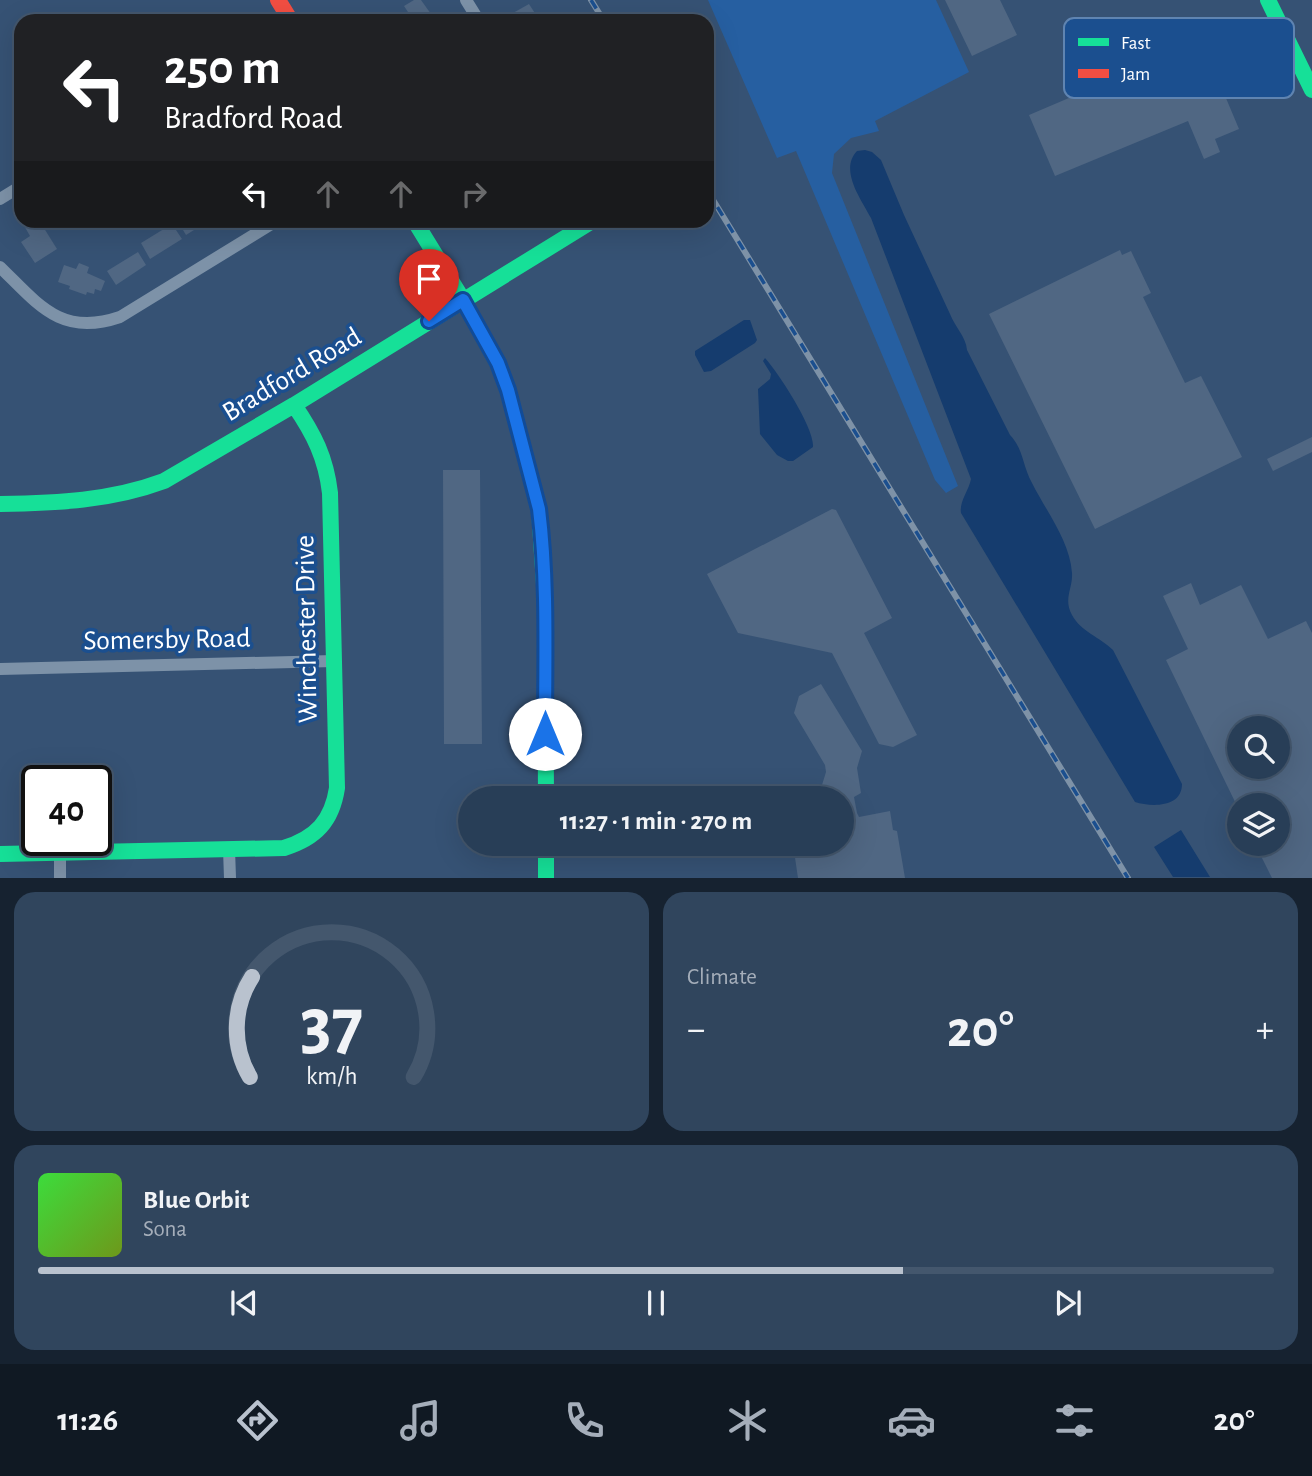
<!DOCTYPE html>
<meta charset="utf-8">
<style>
body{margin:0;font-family:"Alegreya Sans",sans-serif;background:#30455d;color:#f1f3f6;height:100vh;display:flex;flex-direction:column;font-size:26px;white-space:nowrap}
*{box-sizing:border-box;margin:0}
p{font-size:23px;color:#a5aeba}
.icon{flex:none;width:38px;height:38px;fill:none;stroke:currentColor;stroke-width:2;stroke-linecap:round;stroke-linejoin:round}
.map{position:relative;height:878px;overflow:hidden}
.sheet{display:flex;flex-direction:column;gap:14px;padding:14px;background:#162230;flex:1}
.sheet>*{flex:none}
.banner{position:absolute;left:14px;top:14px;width:700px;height:214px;border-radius:21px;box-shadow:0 7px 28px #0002,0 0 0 2px #44576d;background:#202124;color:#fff;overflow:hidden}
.buttons{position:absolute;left:1227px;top:716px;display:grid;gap:14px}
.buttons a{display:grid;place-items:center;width:63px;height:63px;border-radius:50%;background:#283e57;box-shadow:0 7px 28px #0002,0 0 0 2px #44576d;font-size:35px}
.speed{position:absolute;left:21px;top:765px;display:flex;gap:14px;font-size:35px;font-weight:700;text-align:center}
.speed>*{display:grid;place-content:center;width:91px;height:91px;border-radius:50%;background:#283e57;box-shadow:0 7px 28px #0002,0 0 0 2px #44576d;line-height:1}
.speed .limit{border:4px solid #111;border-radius:10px;background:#fff;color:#111}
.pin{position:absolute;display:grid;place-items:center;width:60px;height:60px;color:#fff;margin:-72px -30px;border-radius:50% 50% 50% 0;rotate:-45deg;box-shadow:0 0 7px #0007}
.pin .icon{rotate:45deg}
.me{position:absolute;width:77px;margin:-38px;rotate:0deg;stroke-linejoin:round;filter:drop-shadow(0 0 5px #0008)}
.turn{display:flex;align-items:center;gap:24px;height:147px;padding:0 35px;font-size:32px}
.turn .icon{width:91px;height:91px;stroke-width:2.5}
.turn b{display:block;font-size:49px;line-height:60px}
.lanes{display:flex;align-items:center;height:66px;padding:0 35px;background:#0003;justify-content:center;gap:35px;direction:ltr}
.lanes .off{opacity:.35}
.big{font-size:52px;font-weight:600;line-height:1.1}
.sheet .tile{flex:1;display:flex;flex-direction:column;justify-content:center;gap:10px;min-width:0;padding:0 24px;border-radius:21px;background:#30455d}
.sheet .dial{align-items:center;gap:0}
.dial svg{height:182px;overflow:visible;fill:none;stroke:#44576d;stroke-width:7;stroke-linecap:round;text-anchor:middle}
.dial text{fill:#f1f3f6;stroke:none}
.song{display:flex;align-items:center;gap:21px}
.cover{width:84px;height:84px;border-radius:10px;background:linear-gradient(135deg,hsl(120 70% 55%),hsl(80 70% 35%))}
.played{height:7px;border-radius:4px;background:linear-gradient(90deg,#b9c2ce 70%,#44576d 70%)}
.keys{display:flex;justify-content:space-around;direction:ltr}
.heat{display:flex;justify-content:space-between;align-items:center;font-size:38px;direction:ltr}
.sheet .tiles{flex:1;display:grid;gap:14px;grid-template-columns:1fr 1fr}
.tile:last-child{grid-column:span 2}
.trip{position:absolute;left:458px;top:786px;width:396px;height:70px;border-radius:35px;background:#283e57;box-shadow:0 7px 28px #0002,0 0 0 2px #44576d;font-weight:600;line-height:70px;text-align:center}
.tab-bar{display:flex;height:112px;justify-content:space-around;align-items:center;background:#101923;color:#a5aeba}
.tab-bar .icon{width:49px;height:49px}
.tab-bar .active{color:#b9c2ce}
.tab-bar b{font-size:32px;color:#f1f3f6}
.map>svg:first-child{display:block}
</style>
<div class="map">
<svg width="1312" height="878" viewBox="0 0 1312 878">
<rect width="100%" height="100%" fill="#365274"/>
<path fill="#265fa1" d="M708,0h228l33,72 -94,49 4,10 -28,7 -17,16 -2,19 126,313 -12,7 -11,-13 -139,-329 -19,7z"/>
<path fill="#153c6e" d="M865,150l7,2 9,8 23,55 46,99c5,13 16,23 17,36l43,85c14,15 12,30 22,48 14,28 38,58 40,90 1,15 -9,26 0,42 9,17 28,22 41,35l69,134c0,24 -31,23 -47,18l-174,-289c-2,-11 8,-23 10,-34l-100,-261c-10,-19 -32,-48 -14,-67z
M744,320h6l7,20 -2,3 -44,28 -7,1 -9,-17v-4z
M765,358c13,14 50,71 48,89l-20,14h-5l-11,-6 -17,-21 -2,-45 12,-10 1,-5 -8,-13z
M1181,830l29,47h-37l-19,-30z"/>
<path fill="#506783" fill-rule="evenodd" d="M414,0h7l15,21h-31l-3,-5 6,-4 -4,-6z
M945,0h55l17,35 -45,21z
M529,4l11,17h-22l-5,-8z
M1187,17l6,14 6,-2 7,16 -2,1 35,83 -24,10 5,13 -16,7 -16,-38 -133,55 -26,-61 129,-55 -11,-26z
M24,220h18l2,4 -2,1 15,24 -22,14 -14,-21 9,-6 -8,-14z
M61,220h19l-14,9z
M177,220h33l-24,15z
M172,224l10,15 -32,20 -9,-16z
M1120,250l2,5 9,-4 20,42 -8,4 42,86 16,-7 41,81 -147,72 -106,-215z
M138,252l8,13 -30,20 -9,-14z
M79,263l10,4 -2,6 18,8 -4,10 -6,-2 -1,5 -7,-2 -1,3 -17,-6 1,-3 -12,-4 6,-17 12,4z
M1312,437v15l-39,19 -6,-12z
M443,470h37l2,274h-38z
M832,509l4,1 56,108 -28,15 53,102 -24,12 -14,-3 -47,-91 -94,-20 -31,-59z
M1191,583l9,22 41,-20 27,54 38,-18 6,12v245h-40l-17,-34h23v-39h-39v5l-73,-150 22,-11 -25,-53zM1239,728h39v38h-39z
M821,684l41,67 -5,17 4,25 -7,4 3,16 2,4 31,-6 3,19 4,1 8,47h-107l-5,-34h49v-46h-24l8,-26 -1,-7 -31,-52 5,-17z"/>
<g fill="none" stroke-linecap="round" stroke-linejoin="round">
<path stroke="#7d92a8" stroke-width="12" d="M466,0l13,21
M0,199l21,-13
M0,267c39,38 61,70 120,50l158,-97
M0,669l334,-8
M229,849l1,29
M60,853v25"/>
<path stroke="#16e098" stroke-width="16" d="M1268,0l44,90
M414,220l49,80 35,64 10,26 31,119 6,90 1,199
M0,504c57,-1 110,-3 164,-23l130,-76 295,-182
M546,844v34
M0,854l284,-6c32,-10 48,-27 53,-60l-7,-295c-4,-35 -16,-59 -36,-88"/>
<path stroke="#f24e42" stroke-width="16" d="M278,0l13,21"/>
<g stroke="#7e92a7" stroke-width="6">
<path id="rail" d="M591,0l13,21
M707,190l421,688"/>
</g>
<use href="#rail" stroke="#1b4f8f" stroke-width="3.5" stroke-dasharray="10" stroke-linecap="butt"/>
</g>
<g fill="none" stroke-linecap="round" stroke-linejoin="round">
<g stroke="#114b97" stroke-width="18">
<path id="route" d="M429,321l34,-21 35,63 10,27 31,119c9,74 6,150 6,225"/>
</g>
<use href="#route" stroke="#1a73e8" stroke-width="12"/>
</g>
<g text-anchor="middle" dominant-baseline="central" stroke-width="7" stroke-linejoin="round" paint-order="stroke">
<g font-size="28" fill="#fff" stroke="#1b4f8f">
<text transform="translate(292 375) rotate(-31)">Bradford Road</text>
<text transform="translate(307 629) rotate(-91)">Winchester Drive</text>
<text transform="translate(167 640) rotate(-1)">Somersby Road</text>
</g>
</g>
<rect x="1064" y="18" width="230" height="80" rx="10" fill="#1b4f8f" stroke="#5f84b1" stroke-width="2"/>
<rect x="1078" y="38" width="31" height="8" fill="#16e098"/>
<rect x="1078" y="69" width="31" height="9" fill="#f24e42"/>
<g font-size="19" fill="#fff">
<text x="1121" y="49">Fast</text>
<text x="1121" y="80">Jam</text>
</g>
</svg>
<div class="buttons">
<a><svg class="icon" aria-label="search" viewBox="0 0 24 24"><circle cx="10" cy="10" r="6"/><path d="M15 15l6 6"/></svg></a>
<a><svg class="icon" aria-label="layers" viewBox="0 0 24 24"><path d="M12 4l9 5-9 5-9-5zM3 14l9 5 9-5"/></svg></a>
</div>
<div class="speed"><div class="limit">40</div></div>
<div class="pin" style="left:429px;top:321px;background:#d93025"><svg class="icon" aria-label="arrive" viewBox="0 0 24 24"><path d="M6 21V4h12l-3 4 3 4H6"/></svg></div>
<svg class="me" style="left:545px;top:734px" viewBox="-20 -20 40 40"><circle r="19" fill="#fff"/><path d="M0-13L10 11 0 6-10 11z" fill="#1a73e8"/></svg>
<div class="trip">11:27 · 1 min · 270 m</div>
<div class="banner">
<div class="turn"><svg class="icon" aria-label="left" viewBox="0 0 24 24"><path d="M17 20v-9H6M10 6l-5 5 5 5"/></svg><div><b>250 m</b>Bradford Road</div></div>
<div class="lanes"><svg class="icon" aria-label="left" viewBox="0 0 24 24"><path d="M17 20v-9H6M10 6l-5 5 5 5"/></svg><svg class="icon off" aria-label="ahead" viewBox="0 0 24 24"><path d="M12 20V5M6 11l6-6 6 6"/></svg><svg class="icon off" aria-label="ahead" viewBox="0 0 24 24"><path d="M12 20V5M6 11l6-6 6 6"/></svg><svg class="icon off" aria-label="right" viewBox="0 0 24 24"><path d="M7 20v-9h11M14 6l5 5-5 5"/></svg></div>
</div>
</div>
<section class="sheet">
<div class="tiles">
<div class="tile dial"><svg viewBox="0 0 100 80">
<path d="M14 69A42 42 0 1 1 86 69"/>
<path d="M14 69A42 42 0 0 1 15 25" stroke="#b9c2ce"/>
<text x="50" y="56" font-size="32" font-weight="700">37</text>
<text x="50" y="72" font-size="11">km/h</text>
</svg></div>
<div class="tile"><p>Climate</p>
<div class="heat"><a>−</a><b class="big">20°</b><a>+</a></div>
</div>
<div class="tile">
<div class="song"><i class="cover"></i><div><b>Blue Orbit</b><p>Sona</p></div></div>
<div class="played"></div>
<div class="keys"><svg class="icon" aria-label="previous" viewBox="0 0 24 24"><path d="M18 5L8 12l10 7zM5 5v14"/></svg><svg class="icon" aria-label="pause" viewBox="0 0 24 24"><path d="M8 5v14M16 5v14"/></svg><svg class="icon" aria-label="next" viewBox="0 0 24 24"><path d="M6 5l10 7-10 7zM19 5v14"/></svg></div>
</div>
</div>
</section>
<nav class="tab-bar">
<b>11:26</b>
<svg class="icon active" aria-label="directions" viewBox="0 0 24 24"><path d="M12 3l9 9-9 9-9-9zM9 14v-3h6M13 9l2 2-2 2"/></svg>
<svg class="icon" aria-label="music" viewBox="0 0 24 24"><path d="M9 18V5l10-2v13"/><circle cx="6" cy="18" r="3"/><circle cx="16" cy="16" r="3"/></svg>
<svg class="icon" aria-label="phone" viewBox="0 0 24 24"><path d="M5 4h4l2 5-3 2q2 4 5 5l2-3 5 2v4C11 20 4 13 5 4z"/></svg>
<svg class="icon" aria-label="climate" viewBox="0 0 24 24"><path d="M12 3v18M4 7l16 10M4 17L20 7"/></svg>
<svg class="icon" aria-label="car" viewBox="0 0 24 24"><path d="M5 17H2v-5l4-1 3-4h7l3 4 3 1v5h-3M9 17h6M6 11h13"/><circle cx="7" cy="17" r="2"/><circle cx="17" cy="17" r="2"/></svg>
<svg class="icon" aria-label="filters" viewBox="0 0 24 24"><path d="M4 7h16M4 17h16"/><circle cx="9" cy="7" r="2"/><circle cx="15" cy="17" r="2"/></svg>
<b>20°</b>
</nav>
